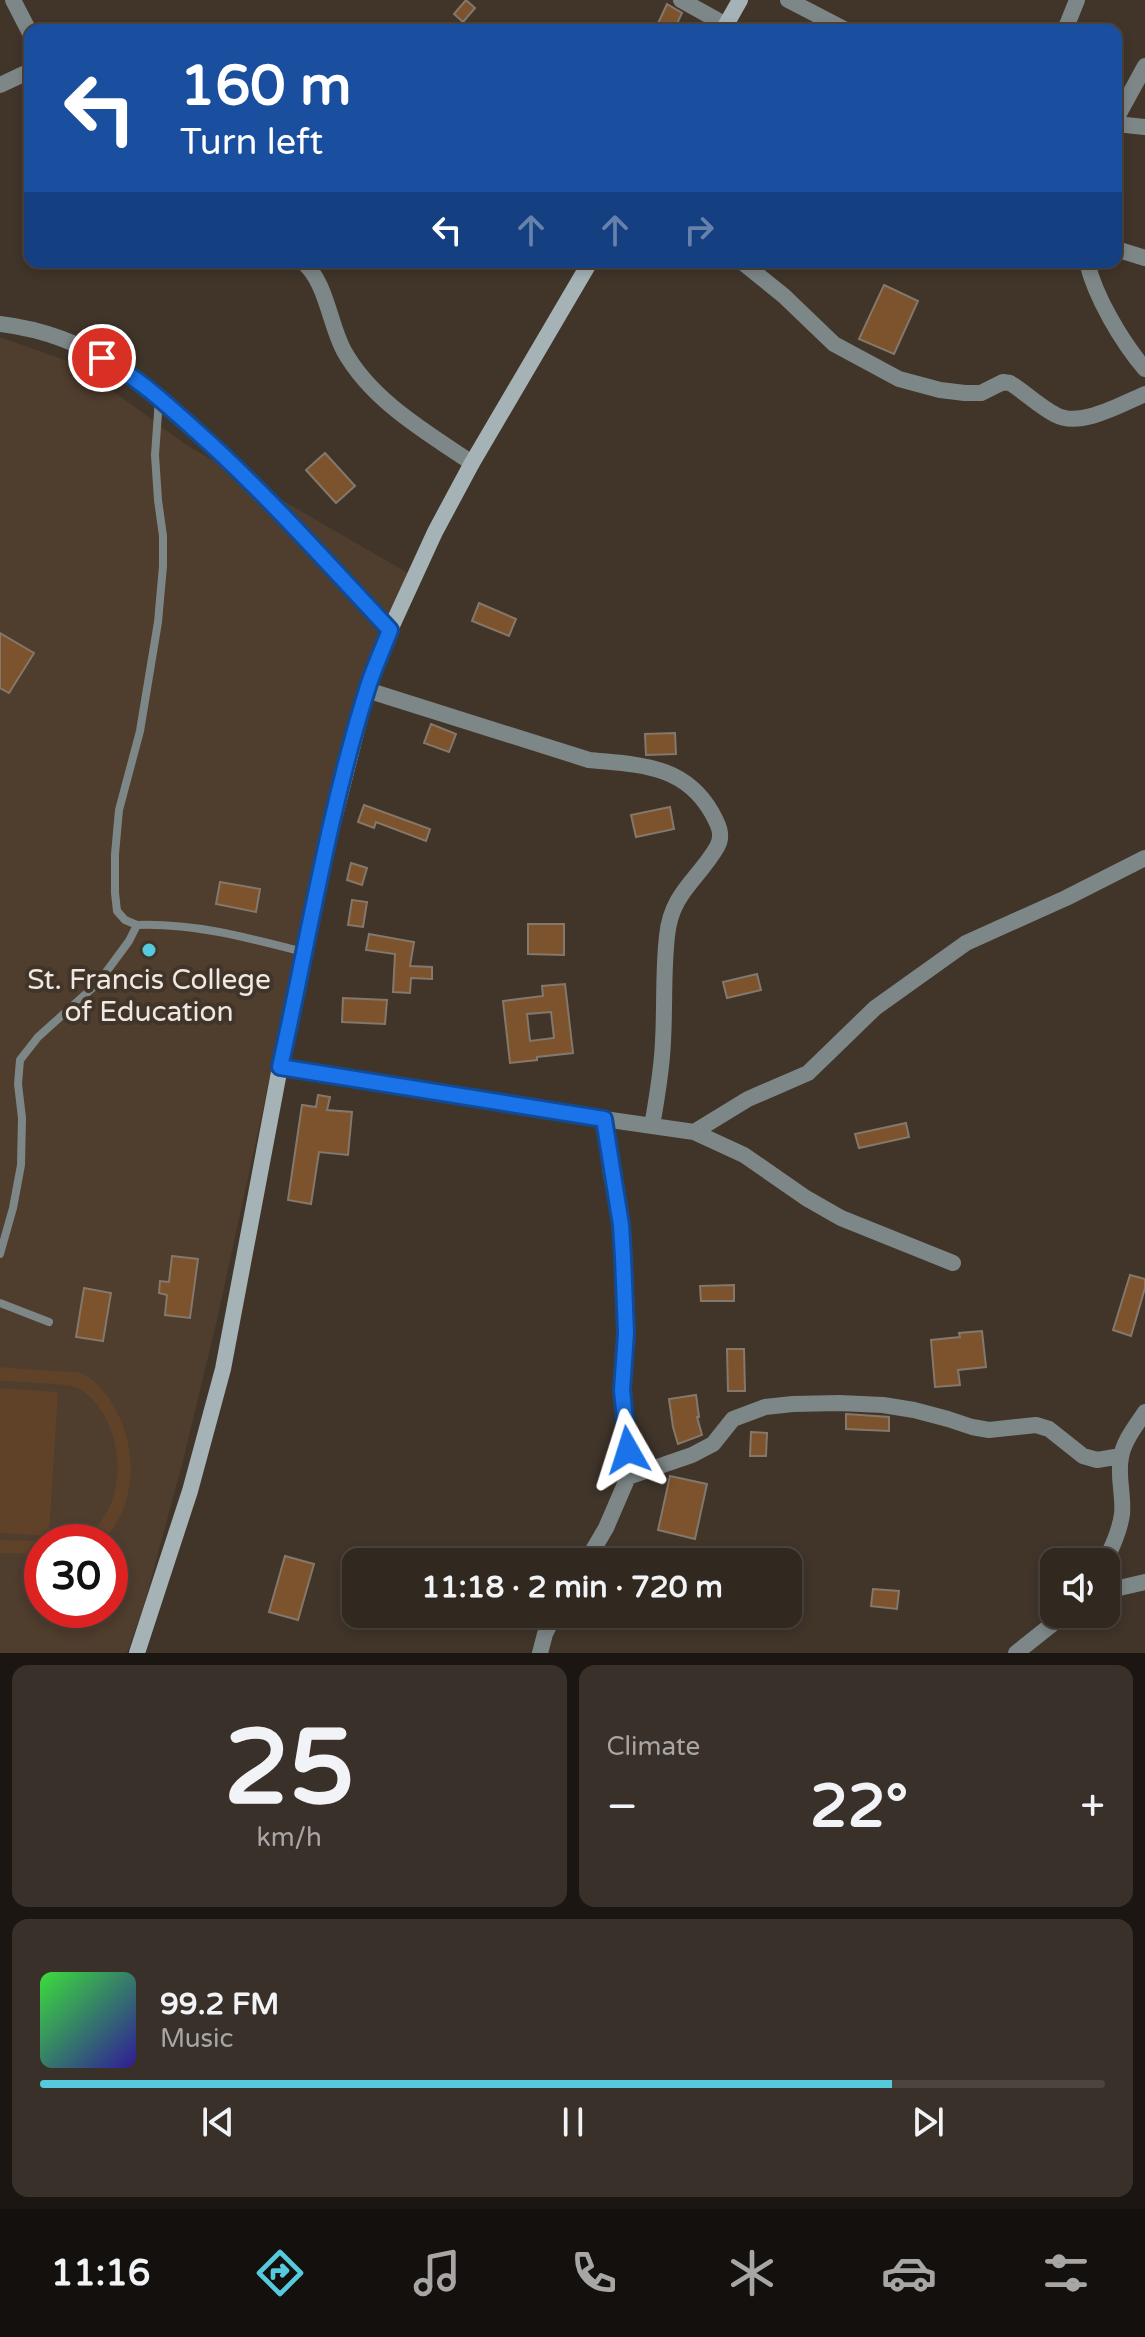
<!DOCTYPE html>
<meta charset="utf-8">
<style>
body{margin:0;font-family:"Varela Round",sans-serif;background:#393029;color:#f1f3f6;height:100vh;display:flex;flex-direction:column;font-size:30px;white-space:nowrap}
*{box-sizing:border-box;margin:0}
p{font-size:26px;color:#a8a6a5}
.icon{flex:none;width:44px;height:44px;fill:none;stroke:currentColor;stroke-width:2;stroke-linecap:round;stroke-linejoin:round}
.map{position:relative;height:1653px;overflow:hidden}
.drawer{display:flex;flex-direction:column;gap:12px;padding:12px;background:#1b1612;flex:1}
.drawer>*{flex:none}
.banner{position:absolute;left:24px;top:24px;width:1098px;height:244px;border-radius:16px;box-shadow:0 4px 12px #0003,0 0 0 2px #4c443e;background:#1a4fa0;color:#fff;overflow:hidden}
.buttons{position:absolute;left:1040px;top:1548px;display:grid;gap:16px}
.buttons a{display:grid;place-items:center;width:80px;height:80px;border-radius:16px;background:#312820;box-shadow:0 4px 12px #0003,0 0 0 2px #4c443e;font-size:40px}
.speed{position:absolute;left:24px;top:1524px;display:flex;gap:16px;font-size:40px;font-weight:700;text-align:center}
.speed>*{display:grid;place-content:center;width:104px;height:104px;border-radius:50%;background:#312820;box-shadow:0 4px 12px #0003,0 0 0 2px #4c443e;line-height:1}
.speed .limit{border:12px solid #d22;background:#fff;color:#111}
.pin{position:absolute;display:grid;place-items:center;width:68px;height:68px;color:#fff;margin:-34px;border:4px solid #fff;border-radius:50%;box-shadow:0 2px 8px #0007}
.me{position:absolute;width:88px;margin:-44px;rotate:354deg;stroke-linejoin:round;filter:drop-shadow(0 0 6px #0008)}
.turn{display:flex;align-items:center;gap:28px;height:168px;padding:0 24px;font-size:36px}
.turn .icon{width:104px;height:104px;stroke-width:2.5}
.turn b{display:block;font-size:56px;line-height:68px}
.lanes{display:flex;align-items:center;height:76px;padding:0 24px;background:#0003;justify-content:center;gap:40px;direction:ltr}
.lanes .off{opacity:.35}
.big{font-size:60px;font-weight:800;line-height:1.1}
.drawer .card{flex:1;display:flex;flex-direction:column;justify-content:center;gap:12px;min-width:0;padding:0 28px;border-radius:16px;background:#393029}
.drawer .dial{align-items:center;gap:0}
.dial b{font-size:104px;line-height:1}
.song{display:flex;align-items:center;gap:24px}
.cover{width:96px;height:96px;border-radius:12px;background:linear-gradient(135deg,hsl(120 70% 55%),hsl(250 70% 35%))}
.played{height:8px;border-radius:4px;background:linear-gradient(90deg,#54cadc 80%,#4c443e 80%)}
.keys{display:flex;justify-content:space-around;direction:ltr}
.heat{display:flex;justify-content:space-between;align-items:center;font-size:44px;direction:ltr}
.drawer .tiles{flex:1;display:grid;gap:12px;grid-template-columns:1fr 1fr}
.card:last-child{grid-column:span 2}
.trip{position:absolute;left:342px;top:1548px;width:460px;height:80px;border-radius:16px;background:#312820;box-shadow:0 4px 12px #0003,0 0 0 2px #4c443e;font-weight:800;line-height:80px;text-align:center}
.tab-bar{display:flex;height:128px;justify-content:space-around;align-items:center;background:#14100d;color:#a8a6a5}
.tab-bar .icon{width:56px;height:56px}
.tab-bar .current{color:#54cadc}
.tab-bar b{font-size:36px;color:#f1f3f6}
.map>svg:first-child{display:block}
</style>
<div class="map">
<svg width="1145" height="1653" viewBox="0 0 1145 1653">
<rect width="100%" height="100%" fill="#41352a"/>
<path fill="#4f3d2e" fill-rule="evenodd" d="M0,337l76,27 112,82 220,127 -87,271 -105,480 -33,137 -39,144 -17,48h-127zM42,1542h68v68h-68z"/>
<path fill="#5f4228" d="M0,1367c19,2 37,3 56,4 8,1 18,0 25,2 12,4 25,20 31,30 27,44 26,101 -10,139h-60v12l-42,-1v-13l84,2c11,-13 22,-25 28,-41 13,-37 3,-89 -32,-112 -10,-6 -65,-7 -80,-8z
M0,1388l58,4 -9,144 -49,-3z"/>
<path fill="#7c532c" stroke="#84776b" stroke-width="2" fill-rule="evenodd" d="M466,0l9,8 -12,14 -9,-8z
M667,4l15,9 -8,17h-19z
M884,285l34,16 -24,53 -35,-15z
M325,453l30,33 -19,17 -30,-33z
M479,603l37,16 -7,17 -37,-15z
M0,633l34,20 -25,40 -9,-5z
M431,724l25,10 -7,18 -25,-9z
M675,733l1,21 -30,1 -1,-21z
M364,805l66,24 -4,12 -50,-19 -2,6 -16,-6z
M670,807l4,22 -38,8 -5,-22z
M351,863l16,5 -5,17 -15,-5z
M220,882l40,7 -4,23 -40,-8z
M352,900l15,2 -4,25 -15,-2z
M528,924h36v31l-36,-1z
M369,934l45,8 -4,24 22,1v12l-21,-1 -1,15 -17,-1 2,-38 -29,-4z
M757,974l4,16 -34,8 -4,-16z
M565,984l8,69 -36,4v3l-27,3 -7,-62 40,-5 -1,-10zM551,1012l3,26 -24,3 -3,-27z
M343,998l44,2 -2,24 -43,-2z
M318,1095l12,2 -3,13 25,2 -4,43 -29,-3 -8,52 -23,-4 14,-95 14,2z
M906,1123l3,14 -50,11 -4,-14z
M172,1256l26,3 -8,59 -25,-3 2,-20 -8,-2 1,-12 9,1z
M1130,1275l15,4v9l-14,48 -18,-6z
M734,1285v16h-33l-1,-15z
M84,1288l27,5 -8,48 -27,-4z
M982,1331l4,36 -28,3 2,15 -25,2 -4,-47 29,-3 -1,-4z
M727,1349h17l1,42h-17z
M696,1395l3,22h-2l5,18 -24,9 -5,-17 -4,-28z
M846,1414l43,3v14l-43,-2z
M751,1432l16,1 -1,23h-16z
M670,1476l37,8 -12,55 -37,-9z
M285,1556l29,8 -16,56 -29,-8z
M873,1589l26,2 -2,18 -26,-3z"/>
<g fill="none" stroke-linecap="round" stroke-linejoin="round">
<path stroke="#7e8788" stroke-width="8" d="M137,925l-12,-5 -8,-9 -2,-18v-39l4,-44 21,-79 18,-109 5,-56v-30l-5,-36 -3,-45 4,-56
M0,1254l13,-46 8,-43 1,-47 -4,-34 2,-24 18,-23 60,-54 31,-42 8,-16c58,-2 112,13 167,27
M0,1303l49,19"/>
<path stroke="#7e8788" stroke-width="16" d="M13,0l17,33
M681,0l45,25
M788,0l58,30
M1065,30l12,-30
M0,85l30,-14
M1116,119l29,-53
M1116,124l29,3
M1116,249l29,9
M303,262c24,21 26,61 41,89 28,50 82,81 128,112
M742,262l42,34 50,48 65,35 41,11 25,3h16l22,-11 7,1c16,10 30,24 46,32 24,13 66,-11 89,-21
M1087,262c8,35 35,80 58,107
M0,324c42,5 83,20 119,44 27,17 51,40 76,61 69,63 131,133 195,201
M367,690l222,70c50,5 95,4 123,53 6,11 12,22 5,34 -19,33 -46,46 -50,89 -4,35 -2,70 -4,105 -1,29 -6,56 -11,85
M280,1067l324,52 7,55 10,51 2,32 3,76 -4,57 6,60v27
M604,1119l90,13 50,23 62,43 35,20 112,45
M694,1132l54,-33 60,-26 67,-65 91,-65 100,-45 79,-40
M586,1562l20,-34 22,-51 64,-22 21,-11 20,-25 32,-12 28,-3 46,-1 44,2 31,5 34,9 24,8 17,3 47,-5 13,4 34,27 14,4 24,-4
M1105,1562c7,-15 15,-32 17,-48 2,-19 -5,-38 -1,-57 3,-17 15,-31 24,-45
M1106,1591l39,-9
M540,1653l5,-19 10,-20
M1016,1653l49,-39"/>
<path stroke="#a5b3b6" stroke-width="16" d="M723,30l17,-30
M137,1653l53,-162 33,-122 57,-302 43,-205 44,-172 23,-60 45,-98 37,-69 118,-201"/>
</g>
<g fill="none" stroke-linecap="round" stroke-linejoin="round">
<g stroke="#114b97" stroke-width="20">
<path id="route" d="M102,358c35,19 63,45 92,71 70,62 132,133 196,201 -8,21 -18,42 -24,63 -38,122 -58,249 -86,374l324,52 17,106 2,32 3,76 -4,57 6,60"/>
</g>
<use href="#route" stroke="#1a73e8" stroke-width="14"/>
</g>
<circle fill="#54cadc" stroke="#41352a" stroke-width="3" cx="149" cy="950" r="8"/>
<g text-anchor="middle" dominant-baseline="central" stroke-width="8" stroke-linejoin="round" paint-order="stroke">
<g font-size="28" fill="#f0e8e2" stroke="#41352a">
<text x="149" y="980">St. Francis College<tspan x="149" dy="32">of Education</tspan></text>
</g>
</g>
</svg>
<div class="buttons">
<a><svg class="icon" aria-label="sound" viewBox="0 0 24 24"><path d="M4 9h4l5-4v14l-5-4H4zM17 9q2 3 0 6"/></svg></a>
</div>
<div class="speed"><div class="limit">30</div></div>
<div class="pin" style="left:102px;top:358px;background:#d93025"><svg class="icon" aria-label="arrive" viewBox="0 0 24 24"><path d="M6 21V4h12l-3 4 3 4H6"/></svg></div>
<svg class="me" style="left:628px;top:1450px" viewBox="-20 -20 40 40"><path d="M0-17L14 15 0 8-14 15z" fill="#1a73e8" stroke="#fff" stroke-width="4"/></svg>
<div class="trip">11:18 · 2 min · 720 m</div>
<div class="banner">
<div class="turn"><svg class="icon" aria-label="left" viewBox="0 0 24 24"><path d="M17 20v-9H6M10 6l-5 5 5 5"/></svg><div><b>160 m</b>Turn left</div></div>
<div class="lanes"><svg class="icon" aria-label="left" viewBox="0 0 24 24"><path d="M17 20v-9H6M10 6l-5 5 5 5"/></svg><svg class="icon off" aria-label="ahead" viewBox="0 0 24 24"><path d="M12 20V5M6 11l6-6 6 6"/></svg><svg class="icon off" aria-label="ahead" viewBox="0 0 24 24"><path d="M12 20V5M6 11l6-6 6 6"/></svg><svg class="icon off" aria-label="right" viewBox="0 0 24 24"><path d="M7 20v-9h11M14 6l5 5-5 5"/></svg></div>
</div>
</div>
<section class="drawer">
<div class="tiles">
<div class="card dial"><b>25</b><p>km/h</p></div>
<div class="card"><p>Climate</p>
<div class="heat"><a>−</a><b class="big">22°</b><a>+</a></div>
</div>
<div class="card">
<div class="song"><i class="cover"></i><div><b>99.2 FM</b><p>Music</p></div></div>
<div class="played"></div>
<div class="keys"><svg class="icon" aria-label="previous" viewBox="0 0 24 24"><path d="M18 5L8 12l10 7zM5 5v14"/></svg><svg class="icon" aria-label="pause" viewBox="0 0 24 24"><path d="M8 5v14M16 5v14"/></svg><svg class="icon" aria-label="next" viewBox="0 0 24 24"><path d="M6 5l10 7-10 7zM19 5v14"/></svg></div>
</div>
</div>
</section>
<nav class="tab-bar">
<b>11:16</b>
<svg class="icon current" aria-label="directions" viewBox="0 0 24 24"><path d="M12 3l9 9-9 9-9-9zM9 14v-3h6M13 9l2 2-2 2"/></svg>
<svg class="icon" aria-label="music" viewBox="0 0 24 24"><path d="M9 18V5l10-2v13"/><circle cx="6" cy="18" r="3"/><circle cx="16" cy="16" r="3"/></svg>
<svg class="icon" aria-label="phone" viewBox="0 0 24 24"><path d="M5 4h4l2 5-3 2q2 4 5 5l2-3 5 2v4C11 20 4 13 5 4z"/></svg>
<svg class="icon" aria-label="climate" viewBox="0 0 24 24"><path d="M12 3v18M4 7l16 10M4 17L20 7"/></svg>
<svg class="icon" aria-label="car" viewBox="0 0 24 24"><path d="M5 17H2v-5l4-1 3-4h7l3 4 3 1v5h-3M9 17h6M6 11h13"/><circle cx="7" cy="17" r="2"/><circle cx="17" cy="17" r="2"/></svg>
<svg class="icon" aria-label="filters" viewBox="0 0 24 24"><path d="M4 7h16M4 17h16"/><circle cx="9" cy="7" r="2"/><circle cx="15" cy="17" r="2"/></svg>
</nav>
